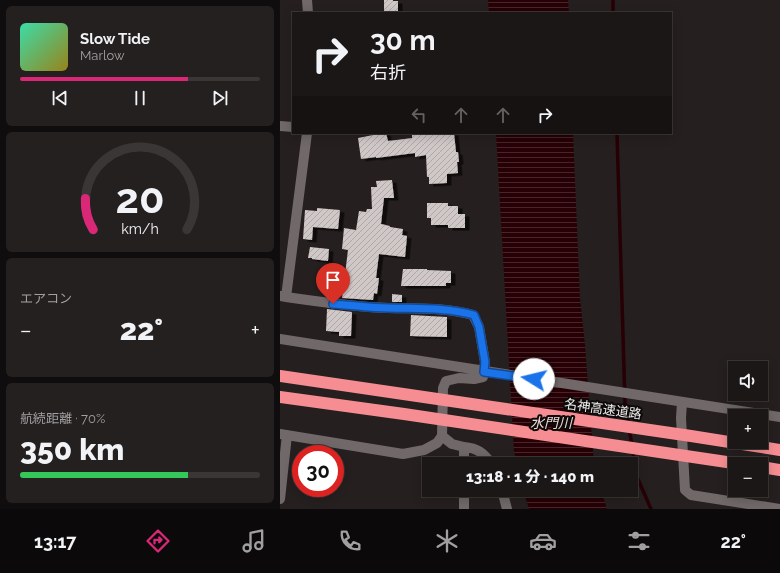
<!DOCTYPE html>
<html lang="ja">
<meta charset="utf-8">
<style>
body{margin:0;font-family:Raleway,"Noto Sans JP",sans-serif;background:#252020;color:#f1f3f6;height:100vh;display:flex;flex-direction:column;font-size:15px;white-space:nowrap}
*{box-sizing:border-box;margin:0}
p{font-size:13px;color:#a09fa1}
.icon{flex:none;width:22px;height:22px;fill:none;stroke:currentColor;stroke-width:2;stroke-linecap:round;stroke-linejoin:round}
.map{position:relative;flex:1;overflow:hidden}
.drawer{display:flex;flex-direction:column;gap:6px;padding:6px;background:#0f0d0d;width:280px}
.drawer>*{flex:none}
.hud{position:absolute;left:12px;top:12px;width:380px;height:122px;border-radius:0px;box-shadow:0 2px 10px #0003,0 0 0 1px #3a3636;background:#1c1717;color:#f1f3f6;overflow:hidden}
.buttons{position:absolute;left:448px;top:361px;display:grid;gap:8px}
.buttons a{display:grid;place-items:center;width:40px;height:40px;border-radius:0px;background:#1c1717;box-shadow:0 2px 10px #0003,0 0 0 1px #3a3636;font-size:20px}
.speed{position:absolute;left:12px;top:445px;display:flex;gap:8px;font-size:20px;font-weight:700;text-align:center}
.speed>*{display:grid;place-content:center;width:52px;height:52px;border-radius:50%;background:#1c1717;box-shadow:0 2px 10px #0003,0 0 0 1px #3a3636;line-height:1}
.speed .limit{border:6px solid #d22;background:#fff;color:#111}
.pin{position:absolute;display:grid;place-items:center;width:34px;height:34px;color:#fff;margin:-41px -17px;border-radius:50% 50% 50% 0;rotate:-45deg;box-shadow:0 0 4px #0007}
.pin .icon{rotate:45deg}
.me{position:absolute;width:44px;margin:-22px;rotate:279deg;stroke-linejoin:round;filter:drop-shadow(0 0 3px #0008)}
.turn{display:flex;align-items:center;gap:14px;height:84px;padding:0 12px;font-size:18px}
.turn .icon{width:52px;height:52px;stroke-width:2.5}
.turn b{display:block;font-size:28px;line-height:34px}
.lanes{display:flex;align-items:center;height:38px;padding:0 12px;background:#0003;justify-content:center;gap:20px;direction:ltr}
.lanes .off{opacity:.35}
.big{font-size:30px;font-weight:800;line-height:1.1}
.drawer .tile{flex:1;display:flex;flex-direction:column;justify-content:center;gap:6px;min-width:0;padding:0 14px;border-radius:6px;background:#252020}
.drawer .dial{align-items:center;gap:0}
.dial svg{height:104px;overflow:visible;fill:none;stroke:#3a3636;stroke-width:7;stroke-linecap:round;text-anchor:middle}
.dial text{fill:#f1f3f6;stroke:none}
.song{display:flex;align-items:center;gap:12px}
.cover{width:48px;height:48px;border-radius:6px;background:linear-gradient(135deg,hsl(160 70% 55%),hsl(50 70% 35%))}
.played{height:4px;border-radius:2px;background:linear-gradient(90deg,#db2777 70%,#3a3636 70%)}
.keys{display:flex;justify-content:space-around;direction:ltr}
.heat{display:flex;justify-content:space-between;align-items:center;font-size:22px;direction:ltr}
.charge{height:6px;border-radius:3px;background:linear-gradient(90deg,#34c759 70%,#3a3636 0)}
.trip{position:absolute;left:142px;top:457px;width:216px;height:40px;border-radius:0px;background:#1c1717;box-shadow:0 2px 10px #0003,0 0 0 1px #3a3636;font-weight:800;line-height:40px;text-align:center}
.tab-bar{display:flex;height:64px;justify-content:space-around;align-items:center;background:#0b0909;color:#a09fa1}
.tab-bar .icon{width:28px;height:28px}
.tab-bar .current{color:#db2777}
.tab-bar b{font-size:18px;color:#f1f3f6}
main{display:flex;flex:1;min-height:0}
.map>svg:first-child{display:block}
</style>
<main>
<section class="drawer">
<div class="tile">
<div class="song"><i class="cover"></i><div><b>Slow Tide</b><p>Marlow</p></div></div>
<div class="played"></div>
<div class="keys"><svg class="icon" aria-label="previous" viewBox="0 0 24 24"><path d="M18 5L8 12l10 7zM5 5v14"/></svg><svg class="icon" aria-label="pause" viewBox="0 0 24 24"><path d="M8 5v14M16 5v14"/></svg><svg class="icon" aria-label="next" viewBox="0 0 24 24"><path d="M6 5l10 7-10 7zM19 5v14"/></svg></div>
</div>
<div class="tile dial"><svg viewBox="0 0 100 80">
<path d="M14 69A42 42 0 1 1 86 69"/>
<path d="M14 69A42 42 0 0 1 8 45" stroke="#db2777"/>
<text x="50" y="56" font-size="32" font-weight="700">20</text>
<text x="50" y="72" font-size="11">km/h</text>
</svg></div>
<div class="tile"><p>エアコン</p>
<div class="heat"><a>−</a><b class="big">22°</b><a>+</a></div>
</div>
<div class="tile"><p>航続距離 · 70%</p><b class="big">350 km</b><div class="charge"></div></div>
</section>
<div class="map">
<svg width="500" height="509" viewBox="0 0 500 509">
<defs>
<pattern id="water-rules" width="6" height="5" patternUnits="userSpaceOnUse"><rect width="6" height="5" fill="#260005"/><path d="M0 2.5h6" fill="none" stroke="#46262a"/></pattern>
<pattern id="building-hatch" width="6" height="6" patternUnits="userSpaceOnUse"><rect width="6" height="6" fill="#d0c7c7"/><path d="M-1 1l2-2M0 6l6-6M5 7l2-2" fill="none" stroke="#aea7a7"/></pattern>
<filter id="shadow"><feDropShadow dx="4.5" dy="2.5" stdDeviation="0" flood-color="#0009"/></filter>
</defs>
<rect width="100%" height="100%" fill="#261f1f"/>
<path fill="url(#water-rules)" d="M208,0h80l1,13h-80z
M216,133h77l7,165 5,47 9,119h-77l-3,-12z
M243,490h78l6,19h-78z"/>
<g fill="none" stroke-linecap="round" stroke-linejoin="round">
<path stroke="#260005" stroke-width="3.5" d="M333,0v13
M337,133l8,270 12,74 14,32"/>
</g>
<path fill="url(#building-hatch)" filter="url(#shadow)" d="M104,0h9v1h5v10l-14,1z
M92,133h14l2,8 24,-3v-3l9,-2h33l2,19h2l1,10h-2l1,11 -11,1v9l-18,1v-7h-2l-1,-22 -11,2v-4l-39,5v-1l-15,2 -3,-21 15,-3z
M112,180l2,18h-10l-3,26 9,2v1l13,2 -1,6 5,1 -2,21 -26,-3 -3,24h3l-2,16 -3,-1 -1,7 -31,-2 6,-48 -6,-1 2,-21 12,2 3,-19 7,1 1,-3h5l-1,-22h6l-1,-6z
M147,203h21v3h10v8h7v14h-17v-3h-17v-7h-4z
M37,208l23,2 -2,19 -25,-2 -1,13 -9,-1 2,-29 12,1z
M30,247l19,2 -1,12 -16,-2v-1h-4z
M123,269h24v1l24,1v12h-5v3h-45z
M112,294l10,1v7h-10z
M47,309l25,3 -1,24h-12v-4l-13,-1z
M131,315l36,2v20l-37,-1z"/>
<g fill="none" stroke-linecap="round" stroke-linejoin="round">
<path stroke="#716969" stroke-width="10" d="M27,0l1,13
M0,126l13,1
M0,296l6,1 21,-164
M0,339l500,78
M402,402l-1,16 4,72 6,5 89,14
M0,434l123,20 21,-4 13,-7 5,-7 1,-48 3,-7 13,-3 15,1 9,-2 1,-6 1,-9 -6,-35 -6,-12c-28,-8 -56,-6 -85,-7 -34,-1 -68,-6 -102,-11
M162,436l10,8 12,3v17
M184,447c14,1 19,6 28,17
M222,490l5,19
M0,499l7,-64
M184,509v-19"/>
<path stroke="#f68d92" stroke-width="12" d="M0,376l411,60 89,14
M0,397l124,17 336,50
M481,467l19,3"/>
</g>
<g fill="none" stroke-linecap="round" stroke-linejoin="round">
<g stroke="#114b97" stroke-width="10">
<path id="route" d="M53,304c18,1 37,4 55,4 29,1 57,-1 86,7l5,12 6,35 -1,10 50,7"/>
</g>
<use href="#route" stroke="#1a73e8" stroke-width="7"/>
</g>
<g text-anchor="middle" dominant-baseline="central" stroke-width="4" stroke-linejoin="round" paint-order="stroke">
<g font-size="13" fill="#f3efef" stroke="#0d0a0a">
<text transform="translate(323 409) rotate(8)">名神高速道路</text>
</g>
<g font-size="14" font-style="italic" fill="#efd5d5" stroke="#0d0a0a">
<text x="271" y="423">水門川</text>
</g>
</g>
</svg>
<div class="buttons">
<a><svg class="icon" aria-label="sound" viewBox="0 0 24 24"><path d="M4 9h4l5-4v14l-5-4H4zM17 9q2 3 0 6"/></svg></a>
<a>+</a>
<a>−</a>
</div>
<div class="speed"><div class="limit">30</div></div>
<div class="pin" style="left:53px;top:304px;background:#d93025"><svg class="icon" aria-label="arrive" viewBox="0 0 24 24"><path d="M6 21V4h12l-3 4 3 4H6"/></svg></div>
<svg class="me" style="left:254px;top:379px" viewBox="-20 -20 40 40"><circle r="19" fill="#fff"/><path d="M0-13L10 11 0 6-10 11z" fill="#1a73e8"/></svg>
<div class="trip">13:18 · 1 分 · 140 m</div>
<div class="hud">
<div class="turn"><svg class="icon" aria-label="right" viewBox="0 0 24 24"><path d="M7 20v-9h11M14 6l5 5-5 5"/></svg><div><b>30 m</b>右折</div></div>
<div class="lanes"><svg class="icon off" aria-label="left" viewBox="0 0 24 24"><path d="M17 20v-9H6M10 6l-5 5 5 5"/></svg><svg class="icon off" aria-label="ahead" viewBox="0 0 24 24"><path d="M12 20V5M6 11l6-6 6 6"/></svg><svg class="icon off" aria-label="ahead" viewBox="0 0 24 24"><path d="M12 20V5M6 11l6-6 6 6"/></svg><svg class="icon" aria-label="right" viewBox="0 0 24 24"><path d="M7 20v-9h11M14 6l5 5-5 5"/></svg></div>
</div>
</div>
</main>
<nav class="tab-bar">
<b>13:17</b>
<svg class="icon current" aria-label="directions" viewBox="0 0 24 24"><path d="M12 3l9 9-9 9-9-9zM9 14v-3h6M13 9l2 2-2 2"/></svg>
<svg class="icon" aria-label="music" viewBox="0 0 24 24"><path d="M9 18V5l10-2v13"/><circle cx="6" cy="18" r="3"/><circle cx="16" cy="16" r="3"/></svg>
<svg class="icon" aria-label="phone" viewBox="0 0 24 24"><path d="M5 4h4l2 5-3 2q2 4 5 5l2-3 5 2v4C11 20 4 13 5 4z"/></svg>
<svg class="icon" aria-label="climate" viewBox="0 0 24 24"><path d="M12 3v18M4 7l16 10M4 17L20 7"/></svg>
<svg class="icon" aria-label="car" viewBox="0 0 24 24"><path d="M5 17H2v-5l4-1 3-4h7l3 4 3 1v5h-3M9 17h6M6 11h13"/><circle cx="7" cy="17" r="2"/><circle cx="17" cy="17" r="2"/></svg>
<svg class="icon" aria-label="filters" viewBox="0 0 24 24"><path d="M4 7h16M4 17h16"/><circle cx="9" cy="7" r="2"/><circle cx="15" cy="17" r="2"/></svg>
<b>22°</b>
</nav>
